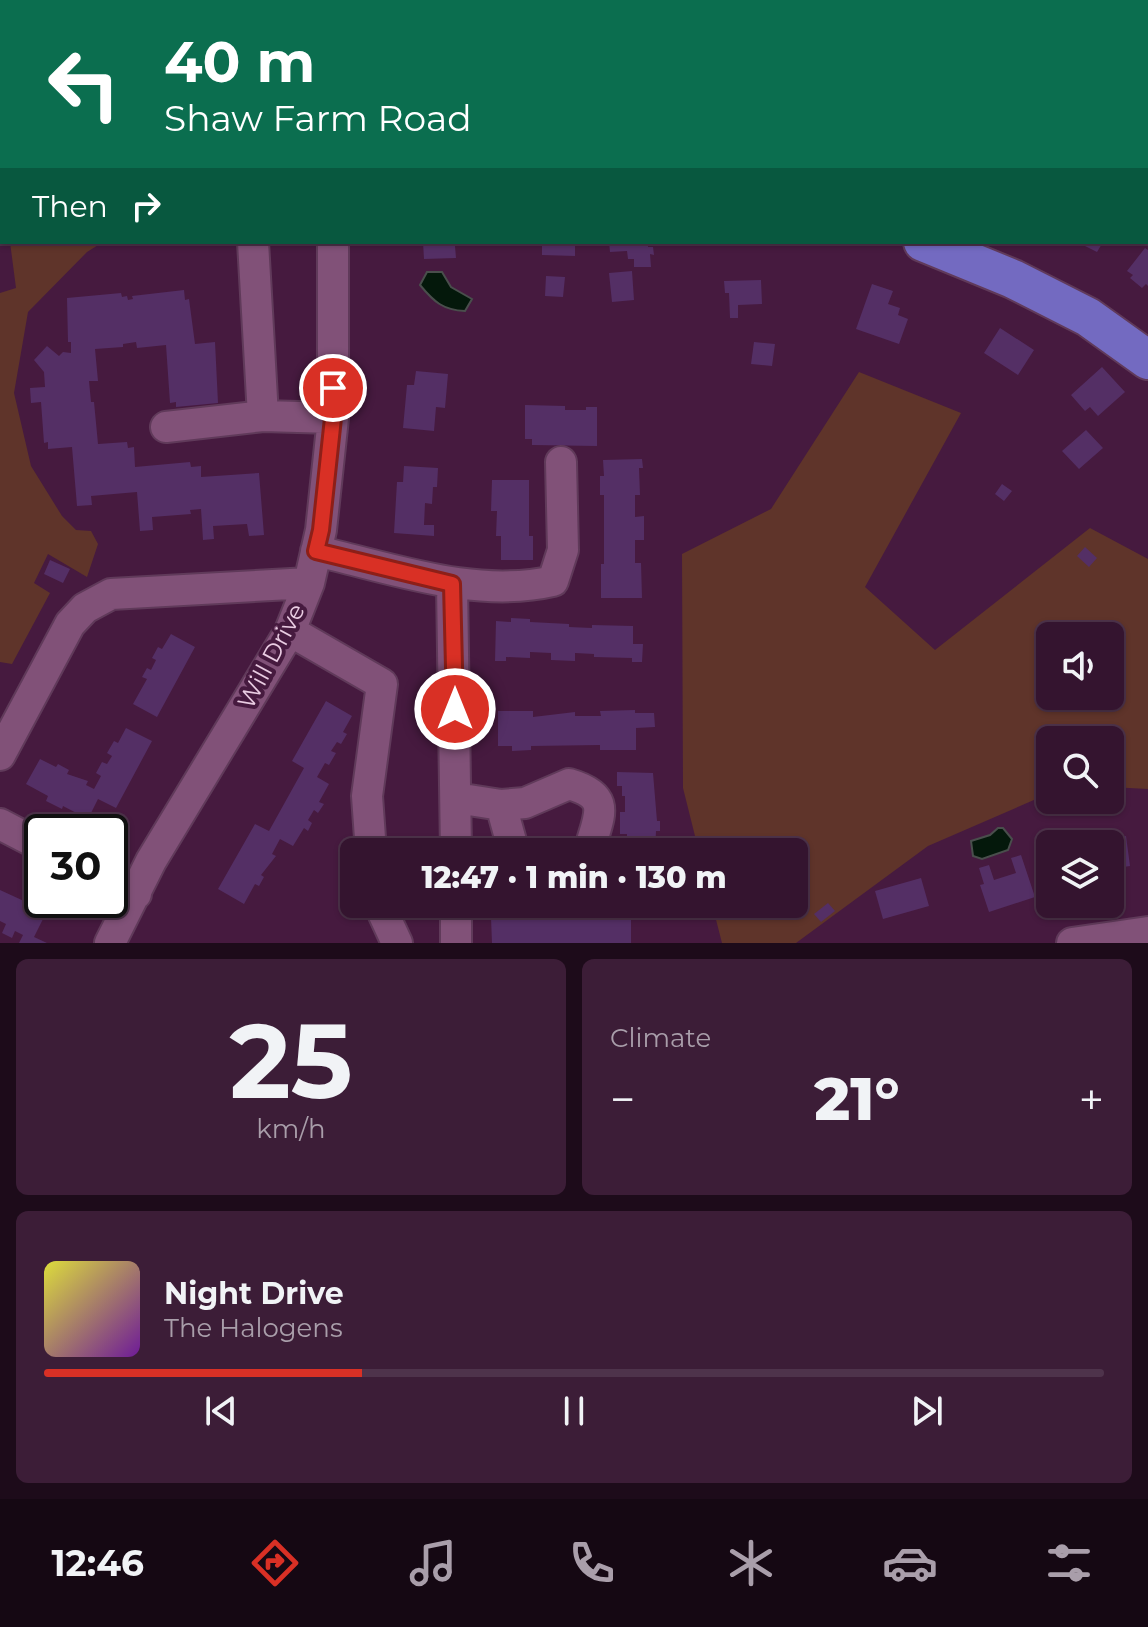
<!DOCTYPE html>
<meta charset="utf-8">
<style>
body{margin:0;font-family:Montserrat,sans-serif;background:#3c1d37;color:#f1f3f6;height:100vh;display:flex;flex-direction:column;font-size:30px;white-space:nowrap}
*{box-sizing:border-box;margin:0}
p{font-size:26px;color:#a99eaa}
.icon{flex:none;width:44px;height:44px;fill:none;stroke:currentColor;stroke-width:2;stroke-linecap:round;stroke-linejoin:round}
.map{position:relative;height:943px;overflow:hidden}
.sheet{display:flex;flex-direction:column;gap:16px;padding:16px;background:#1d0b1a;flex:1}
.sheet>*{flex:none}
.banner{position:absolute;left:0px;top:0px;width:1148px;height:244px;box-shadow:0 2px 6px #0004,0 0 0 2px #4e334b;background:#0b6e4f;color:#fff;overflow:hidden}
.tools{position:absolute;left:1036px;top:622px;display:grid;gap:16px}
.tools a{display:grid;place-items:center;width:88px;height:88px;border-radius:12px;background:#34142f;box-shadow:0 2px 6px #0004,0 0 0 2px #4e334b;font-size:40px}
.speed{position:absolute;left:24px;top:814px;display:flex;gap:16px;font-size:40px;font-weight:700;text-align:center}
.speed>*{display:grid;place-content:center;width:104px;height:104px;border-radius:50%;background:#34142f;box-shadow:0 2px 6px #0004,0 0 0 2px #4e334b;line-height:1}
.speed .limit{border:4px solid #111;border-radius:12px;background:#fff;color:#111}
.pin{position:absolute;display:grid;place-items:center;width:68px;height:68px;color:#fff;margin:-34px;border:4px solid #fff;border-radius:50%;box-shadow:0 2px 8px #0007}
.me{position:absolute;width:88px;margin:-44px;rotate:0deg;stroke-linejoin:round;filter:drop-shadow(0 0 6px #0008)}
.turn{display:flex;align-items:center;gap:28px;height:168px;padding:0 32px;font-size:36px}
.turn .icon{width:104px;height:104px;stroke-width:2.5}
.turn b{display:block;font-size:56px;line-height:68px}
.then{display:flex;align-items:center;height:76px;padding:0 32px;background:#0003;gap:16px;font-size:30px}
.big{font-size:60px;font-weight:800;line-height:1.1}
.sheet .card{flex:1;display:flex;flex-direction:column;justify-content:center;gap:12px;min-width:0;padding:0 28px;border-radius:12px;background:#3c1d37}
.sheet .dial{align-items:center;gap:0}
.dial b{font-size:104px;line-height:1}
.song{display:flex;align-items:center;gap:24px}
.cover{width:96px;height:96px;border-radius:12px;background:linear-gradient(135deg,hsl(60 70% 55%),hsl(280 70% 35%))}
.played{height:8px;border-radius:4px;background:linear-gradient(90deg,#d93025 30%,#4e334b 30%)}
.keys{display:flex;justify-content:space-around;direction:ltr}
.heat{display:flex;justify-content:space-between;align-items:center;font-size:44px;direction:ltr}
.sheet .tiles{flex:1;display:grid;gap:16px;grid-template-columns:1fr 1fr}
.card:last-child{grid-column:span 2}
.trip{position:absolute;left:340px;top:838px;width:468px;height:80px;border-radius:12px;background:#34142f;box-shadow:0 2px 6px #0004,0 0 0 2px #4e334b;font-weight:800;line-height:80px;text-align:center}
.tab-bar{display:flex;height:128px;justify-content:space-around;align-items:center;background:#150813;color:#a99eaa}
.tab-bar .icon{width:56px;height:56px}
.tab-bar .on{color:#d93025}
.tab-bar b{font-size:36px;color:#f1f3f6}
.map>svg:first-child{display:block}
</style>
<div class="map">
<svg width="1148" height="943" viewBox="0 0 1148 943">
<rect width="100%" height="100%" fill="#461a3f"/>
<path fill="#5f342a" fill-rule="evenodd" d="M10,242h93l-16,10 -59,60 -14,81 17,73 31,50 14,14 15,1 7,13 -11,33 -39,-23 -14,29 16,10 -38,71 -12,-2v-369l16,-5z
M859,372l102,41 -96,174 70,63 155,-122 58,31v230l-38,-2v-47h-60v53l-122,53 -132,97h-74l-10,-39h82v-52h-95l-16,-64 -1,-234 89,-45zM1050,636h60v60h-60z"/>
<path fill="#04180b" stroke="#494e4c" stroke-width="2" d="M427,272h15l9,15 21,12 -7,12c-22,-1 -31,-9 -45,-26z
M998,828h5l9,11 -4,11 -26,9 -9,-3 -2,-15 19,-6z"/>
<path fill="#542f65" d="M423,242h43v4h-11l1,12 -32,1z
M542,242l33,1v13l-33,-1z
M609,242h39v5h5l1,8 -4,-1 1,13h-17v-8h-6l-1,-8 -17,1z
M1077,242h26l-6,10z
M1145,248l3,2v36l-2,-2 -4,4 -12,-10 3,-3 -6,-4z
M632,271l2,29 -22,2 -3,-29z
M546,276l19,1 -2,20 -18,-1z
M761,280l1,24 -24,1v13h-8l-1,-25h-4l-1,-12z
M872,284l21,7 -5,13 12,4 -2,7 10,4 -9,25 -43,-15z
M184,290l1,10 4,-1 6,45 20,-2 3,61 -42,4v-5l-6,1 -4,-58 -29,3 -1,-6 -13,2v3l-28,2 3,32h-9l2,21h3l4,42 29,-2 1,6 6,-1 1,20 55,-5 1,5 10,-1v11l58,-4 5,62 -15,1 -2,-12 -34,2 1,13 -11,1 -2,-31 -11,1 1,4 -39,3 1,13 -13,1 -3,-39 -46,4 1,9 -15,1 -5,-59 -24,2v-7l-4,1 -3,-41 -10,1 -1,-15 15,-1 -1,-15 -10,-12 13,-14 12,10 4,-4 8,1v-11h-3l-1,-44 54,-5 1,4 5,-1 1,4 5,-1 -1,-3z
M1000,328l34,22 -16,25 -34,-22z
M754,342l21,2 -3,22 -21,-2z
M1102,367l23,25 -27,24 -8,-9 -5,4 -14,-16z
M416,371l32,3 -3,34 -9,-1 -2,24 -31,-3 4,-43h7z
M525,405l40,1v4h21v-3h11v39l-65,-1v-6h-7z
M1086,430l17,18 -24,21 -17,-18z
M642,459l1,9h-4l1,27h-5v22l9,-1v24h-9v23h6l1,35h-41v-34h3v-69h-4v-19h4l-1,-16z
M404,466l34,2 -1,19h-4l-1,17 -7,-1 -1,22h10v11l-40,-3 3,-51h6z
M492,480h37v56h4v24h-32v-24h-5l1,-25h-6z
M1002,484l10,7 -8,10 -9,-7z
M1085,547l12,11 -8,9 -12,-11z
M50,560l20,9 -7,14 -19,-9z
M511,618l19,1v3l39,2v3l23,1v-3l41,1v18h10l-1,18h-10v-4l-38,-1v-3l-19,-1v8l-24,-1v-7l-21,-1v6l-24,-1v4h-11l1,-40 15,1z
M171,634l24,13 -38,70 -24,-13 14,-25 -5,-2 5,-9 4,2 5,-10 -4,-2 6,-11 4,2z
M326,701l26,15 -9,16 4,2 -6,10 -4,-2 -6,9 5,2 -7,12 -4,-2 -8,14 12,7 -10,18 5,2 -6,9 -4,-3 -6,10 4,3 -4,8 -4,-3 -11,18 -13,-7 -8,15 4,2 -15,19 3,2 -5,9 -4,-2 -11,20 -26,-15 37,-65 14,7 35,-63 -12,-7z
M635,710v3h19l1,14 -19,1v22h-36v-5l-69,1v4l-19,1v-5h-14v-35h35v6l42,-5v4h26l-1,-5z
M126,728l26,13 -36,67 -18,-9 -10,20 -25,-13 -1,3 -16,-8 2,-5 -22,-12 14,-25 16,8 2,-3 11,6 -2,4 21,7 -2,4 8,4 7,-13 -5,-3 6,-11 5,2 5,-8 -5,-3 7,-12 4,2z
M617,772l36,1 4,48h3v10h-4l-1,21h-28v-18h-7v-22h5v-16h-3v-10h-5z
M1126,836l4,30 -20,3v-25h-27z
M1021,855l14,42 -46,15 -9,-27 4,-1 -5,-16 10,-3 5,15 22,-7 -5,-15z
M921,878l8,28 -46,13 -8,-28z
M0,890l37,17 6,12 -9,18 13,6h-28l4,-8 -8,-4 -3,7 -10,-5 4,-9 -6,-3z
M828,903l7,8 -14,11 -7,-8z
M525,913h21v4h49v-3l36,3v26h-139l-1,-25h34z"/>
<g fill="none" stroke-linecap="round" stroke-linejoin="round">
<g stroke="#603a5a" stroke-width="34">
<path id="minor" d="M822,2l2,-2
M253,242l10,174
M166,427l97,-11 70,2
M316,551c76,17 159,48 237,30l10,-31 -2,-88
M452,584l4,268
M290,631l92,53 -15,112 4,56
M0,755l70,-131 15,-16 26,-14 198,-11
M456,798l45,7 24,-2 44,-19c45,13 29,32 20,68
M501,805l13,47
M0,824l42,22
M110,881l26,13
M379,904l18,39
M456,904v39
M110,943l41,-82 139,-230 19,-48 12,-53 12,-112v-176
M1072,943l76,-11"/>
</g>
<g stroke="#603a5a" stroke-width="42">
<path id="major" d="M0,128h2
M923,242l90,37 75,38 60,43"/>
</g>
<use href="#minor" stroke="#815178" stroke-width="30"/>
<use href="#major" stroke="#736ac1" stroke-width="38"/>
</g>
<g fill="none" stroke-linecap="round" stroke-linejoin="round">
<g stroke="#8d1f18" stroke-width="20">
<path id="route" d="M333,388v30l-12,112 -5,21 136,33 3,125"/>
</g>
<use href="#route" stroke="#d93025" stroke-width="14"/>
</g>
<g text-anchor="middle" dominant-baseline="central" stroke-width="8" stroke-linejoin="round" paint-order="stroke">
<g font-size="24" fill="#eacde3" stroke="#461a3f">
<text transform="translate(271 656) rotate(-62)">Will Drive</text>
</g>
</g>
</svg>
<div class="tools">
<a><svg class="icon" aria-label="sound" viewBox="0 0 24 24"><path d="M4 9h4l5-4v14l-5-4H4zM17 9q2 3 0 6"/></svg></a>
<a><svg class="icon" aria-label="search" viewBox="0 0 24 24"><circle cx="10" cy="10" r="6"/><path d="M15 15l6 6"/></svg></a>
<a><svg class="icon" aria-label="layers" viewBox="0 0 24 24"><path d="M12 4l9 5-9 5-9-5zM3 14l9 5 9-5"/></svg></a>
</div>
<div class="speed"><div class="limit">30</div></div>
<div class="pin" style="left:333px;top:388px;background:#d93025"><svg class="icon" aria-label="arrive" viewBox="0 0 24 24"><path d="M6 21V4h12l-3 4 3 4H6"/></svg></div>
<svg class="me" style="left:455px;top:709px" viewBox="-20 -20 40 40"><circle r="17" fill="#d93025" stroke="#fff" stroke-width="3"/><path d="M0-11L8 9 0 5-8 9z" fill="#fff"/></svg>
<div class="trip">12:47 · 1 min · 130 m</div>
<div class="banner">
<div class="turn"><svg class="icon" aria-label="left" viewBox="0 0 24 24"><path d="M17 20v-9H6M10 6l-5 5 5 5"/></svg><div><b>40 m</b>Shaw Farm Road</div></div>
<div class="then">Then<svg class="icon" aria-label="right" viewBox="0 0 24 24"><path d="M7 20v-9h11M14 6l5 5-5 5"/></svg></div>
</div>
</div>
<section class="sheet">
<div class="tiles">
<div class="card dial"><b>25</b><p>km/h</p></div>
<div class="card"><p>Climate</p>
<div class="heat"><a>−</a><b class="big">21°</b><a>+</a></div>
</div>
<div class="card">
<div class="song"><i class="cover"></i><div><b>Night Drive</b><p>The Halogens</p></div></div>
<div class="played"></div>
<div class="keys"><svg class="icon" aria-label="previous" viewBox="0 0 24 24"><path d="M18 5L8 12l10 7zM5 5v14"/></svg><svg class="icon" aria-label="pause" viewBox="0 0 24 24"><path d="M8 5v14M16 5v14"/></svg><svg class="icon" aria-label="next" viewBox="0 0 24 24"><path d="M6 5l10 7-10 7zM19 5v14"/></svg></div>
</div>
</div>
</section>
<nav class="tab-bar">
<b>12:46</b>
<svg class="icon on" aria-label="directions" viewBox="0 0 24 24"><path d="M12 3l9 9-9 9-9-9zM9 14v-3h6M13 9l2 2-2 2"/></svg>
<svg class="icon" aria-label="music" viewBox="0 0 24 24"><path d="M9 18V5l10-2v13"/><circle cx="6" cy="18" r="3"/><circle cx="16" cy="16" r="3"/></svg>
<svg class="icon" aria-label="phone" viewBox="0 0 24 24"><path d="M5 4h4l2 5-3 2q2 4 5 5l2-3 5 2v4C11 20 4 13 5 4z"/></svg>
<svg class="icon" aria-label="climate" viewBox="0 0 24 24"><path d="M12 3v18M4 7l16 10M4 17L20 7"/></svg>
<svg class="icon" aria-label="car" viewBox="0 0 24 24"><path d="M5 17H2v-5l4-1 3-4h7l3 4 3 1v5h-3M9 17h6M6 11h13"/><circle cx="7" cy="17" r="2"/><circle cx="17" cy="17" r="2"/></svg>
<svg class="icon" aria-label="filters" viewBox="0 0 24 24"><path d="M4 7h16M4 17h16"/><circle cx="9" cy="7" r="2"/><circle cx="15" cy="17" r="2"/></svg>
</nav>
